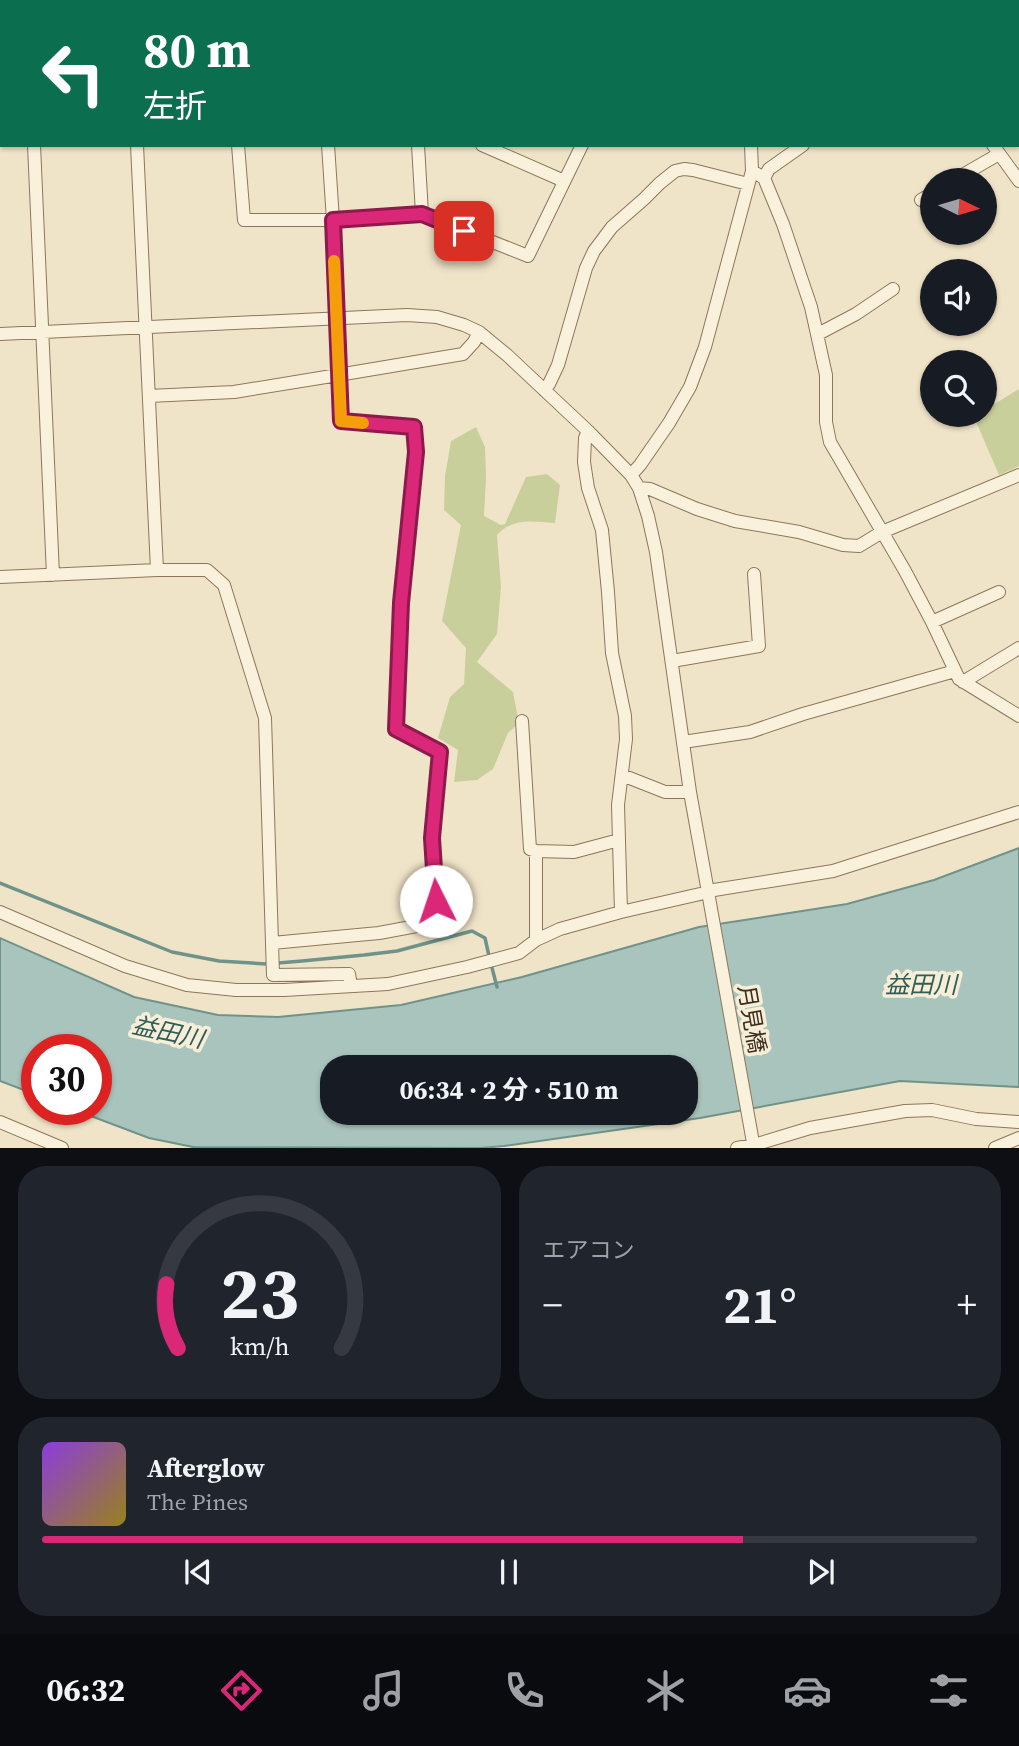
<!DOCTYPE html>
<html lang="ja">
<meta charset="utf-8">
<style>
body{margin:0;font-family:"Source Serif 4","Noto Sans JP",serif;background:#20242c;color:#f1f3f6;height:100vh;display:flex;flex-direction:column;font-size:26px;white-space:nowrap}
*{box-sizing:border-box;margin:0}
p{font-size:23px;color:#9ea1a6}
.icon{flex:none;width:38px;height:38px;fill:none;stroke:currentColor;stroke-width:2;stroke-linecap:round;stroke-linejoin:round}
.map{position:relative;height:1148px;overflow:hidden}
.panel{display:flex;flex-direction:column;gap:18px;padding:18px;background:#0d0f14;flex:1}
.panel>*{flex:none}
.hud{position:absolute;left:0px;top:0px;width:1020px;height:147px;box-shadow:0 2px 5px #0004;background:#0b6e4f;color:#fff;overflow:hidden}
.needle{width:46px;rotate:95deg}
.fabs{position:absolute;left:920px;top:168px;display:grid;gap:14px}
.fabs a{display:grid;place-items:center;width:77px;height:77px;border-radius:50%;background:#171b24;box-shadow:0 2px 5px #0004;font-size:35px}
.speed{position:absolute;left:21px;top:1034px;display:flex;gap:14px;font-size:35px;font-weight:700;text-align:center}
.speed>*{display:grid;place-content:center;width:91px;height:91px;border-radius:50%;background:#171b24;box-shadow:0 2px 5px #0004;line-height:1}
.speed .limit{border:10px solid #d22;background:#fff;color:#111}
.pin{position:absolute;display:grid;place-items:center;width:60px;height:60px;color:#fff;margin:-30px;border-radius:14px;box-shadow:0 4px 10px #0006}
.me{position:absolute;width:77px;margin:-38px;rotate:356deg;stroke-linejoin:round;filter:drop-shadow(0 0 5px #0008)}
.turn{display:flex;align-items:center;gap:24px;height:147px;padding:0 28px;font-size:32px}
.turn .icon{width:91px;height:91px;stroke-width:2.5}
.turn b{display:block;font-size:49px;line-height:60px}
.big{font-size:52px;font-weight:700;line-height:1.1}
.panel .tile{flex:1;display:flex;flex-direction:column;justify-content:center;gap:10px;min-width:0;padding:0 24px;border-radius:28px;background:#20242c}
.panel .dial{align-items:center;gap:0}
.dial svg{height:182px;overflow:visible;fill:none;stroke:#363941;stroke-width:7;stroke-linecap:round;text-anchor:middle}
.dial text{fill:#f1f3f6;stroke:none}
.song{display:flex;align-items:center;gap:21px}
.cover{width:84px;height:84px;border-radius:10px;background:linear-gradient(135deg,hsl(270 70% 55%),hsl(50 70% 35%))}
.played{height:7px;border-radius:4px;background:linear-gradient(90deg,#db2777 75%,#363941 75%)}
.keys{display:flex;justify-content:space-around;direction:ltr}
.heat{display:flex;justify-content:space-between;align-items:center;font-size:38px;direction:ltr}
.panel .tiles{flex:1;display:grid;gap:18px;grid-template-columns:1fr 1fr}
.tile:last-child{grid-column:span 2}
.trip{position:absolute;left:320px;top:1055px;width:378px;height:70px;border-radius:28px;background:#171b24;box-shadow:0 2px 5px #0004;font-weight:700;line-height:70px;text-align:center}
.dock{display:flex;height:112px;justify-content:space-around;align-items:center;background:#090b0e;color:#9ea1a6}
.dock .icon{width:49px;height:49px}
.dock .active{color:#db2777}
.dock b{font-size:32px;color:#f1f3f6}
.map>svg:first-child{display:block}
</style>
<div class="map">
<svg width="1019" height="1148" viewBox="0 0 1019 1148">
<rect width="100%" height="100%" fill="#f0e4c8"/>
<path fill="#c9cf9b" d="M1019,389v77l-20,9 -25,-58 3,-2h8v-5z
M476,427l9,20 1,31 -2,38 17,9 4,-1 21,-47 21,-3 13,11 -5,38c-22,-1 -42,-6 -58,12l4,52 -4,47 -20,28 36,30 6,31 -11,10 -15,36 -16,11 -23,2 4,-32 -20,-12 12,-41 14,-13 2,-36 -24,-27 19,-96 -17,-15 1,-34 6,-35z"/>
<path fill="#a9c4bc" stroke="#6f938a" stroke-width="2" fill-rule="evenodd" d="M1019,848v239l-119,-6 -200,37 -196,28 -23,2 -288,-1 -44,-9 -74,-28h21v-60h-59v45l-37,-14v-143l134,59 84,18 60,2 123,-12 121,-28 177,-50 148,-23 87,-24zM332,1068h354v45h-354z"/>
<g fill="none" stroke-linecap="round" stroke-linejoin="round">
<path stroke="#6f938a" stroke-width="3.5" d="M0,883l172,69 47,9 47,3 36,-3 62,-6 33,-4 75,-20 13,7 4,18
M491,964l6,23"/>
<g stroke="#8d765c" stroke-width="14">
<path id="minor" d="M231,0l1,2
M318,0v2
M411,0v2
M497,0v2
M591,0l1,2
M684,0l1,2
M879,0l1,2
M951,0l1,2
M1017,0l1,2
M557,2l1,-2
M813,2l1,-2
M911,2l2,-2
M1018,37h1
M0,139h2
M34,145l19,430
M238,145l6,75h89l89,-6 106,42 54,-111
M418,145l4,69
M482,145l82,36
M993,145l26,36
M752,171l12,7 19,46 28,83 15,68v47l4,20 75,129 27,51 27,57 60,37
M764,178l5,-9 34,-24
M954,180l45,-26
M921,200l12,-7
M0,334l407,-19 30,2 27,8 15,7 28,23 81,76 43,44 8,13 9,28 8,36 34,240 64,356
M818,334l38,-20 37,-25
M544,390l5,-6 9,-19 28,-97 8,-17 18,-24 32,-28 16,-16 15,-12 9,-2 9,1 55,14
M149,396l85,-4 104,-17 -5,-155 -5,-75
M588,431l-3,7 -1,24 4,26 14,42 6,62 4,61 13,63 1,23 -8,66 3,107
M631,475l9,-10 29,-42 21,-36 15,-40 47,-176 -1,-26
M639,488l11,1 47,20 38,12 64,11 44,13 16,1 23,-14 137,-57
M157,570h50l17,15 41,133 8,257 76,-1 2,12
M0,577l157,-7 -20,-425
M932,622l67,-30
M672,661l87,-15 -5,-72
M963,682l56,-34
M522,721l8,128 6,2
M683,742l67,-10 53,-18 152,-43
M622,775l43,17h25
M714,890l119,-19 186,-59
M0,912l125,54 62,19 49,5h48l104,-6 79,-17 52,-14 17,-13 24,-11 61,-17 79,-18
M536,940v-89l38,1 45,-12
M272,943l107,-10 59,-11 -6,-84 8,-86 -44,-23 5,-126 15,-151 -2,-25 -73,-6 -3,-46 125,-21 11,-12 5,-10
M0,1122l62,26
M737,1148l17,-3 56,-17 95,-17 27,-1 44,9 43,3
M995,1148l24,-10"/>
</g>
<g stroke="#5b4430" stroke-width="18">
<path id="major" d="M130,0v2
M0,27h2"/>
</g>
<use href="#minor" stroke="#faf1dc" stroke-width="12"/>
<use href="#major" stroke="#f3d9a0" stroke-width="16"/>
</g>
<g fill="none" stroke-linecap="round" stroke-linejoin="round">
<g stroke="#8e194d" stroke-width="18">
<path id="route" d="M436,901l-4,-63 8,-86 -44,-23 5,-126 15,-151 -2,-25 -73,-6 -8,-201 89,-6 42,17"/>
</g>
<use href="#route" stroke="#db2777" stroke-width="12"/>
<path stroke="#f59e0b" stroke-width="12" d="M334,261l7,160 22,2"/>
</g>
<g text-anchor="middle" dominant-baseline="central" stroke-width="7" stroke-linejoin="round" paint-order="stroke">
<g font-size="23" fill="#3d2e20" stroke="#f7eed8">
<text transform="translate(752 1019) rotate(80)">月見橋</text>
</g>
<g font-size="24" font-style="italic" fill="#2f5d5a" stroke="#f7eed8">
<text x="921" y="984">益田川</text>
<text transform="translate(168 1032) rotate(12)">益田川</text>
</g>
</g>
</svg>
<div class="fabs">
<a><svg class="needle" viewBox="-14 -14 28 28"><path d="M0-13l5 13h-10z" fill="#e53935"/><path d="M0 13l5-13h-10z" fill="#9ea1a6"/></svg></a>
<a><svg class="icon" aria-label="sound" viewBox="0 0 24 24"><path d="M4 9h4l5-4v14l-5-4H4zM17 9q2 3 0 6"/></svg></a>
<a><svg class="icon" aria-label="search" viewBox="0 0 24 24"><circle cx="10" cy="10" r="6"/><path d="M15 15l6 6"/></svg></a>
</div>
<div class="speed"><div class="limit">30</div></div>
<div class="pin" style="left:464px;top:231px;background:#d93025"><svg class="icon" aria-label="arrive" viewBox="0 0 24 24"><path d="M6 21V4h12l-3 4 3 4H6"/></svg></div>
<svg class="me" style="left:436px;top:901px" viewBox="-20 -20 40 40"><circle r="19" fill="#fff"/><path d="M0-13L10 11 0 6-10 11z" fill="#db2777"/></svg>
<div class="trip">06:34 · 2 分 · 510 m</div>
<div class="hud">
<div class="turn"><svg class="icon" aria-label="left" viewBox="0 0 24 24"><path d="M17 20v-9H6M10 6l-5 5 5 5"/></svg><div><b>80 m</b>左折</div></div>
</div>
</div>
<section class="panel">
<div class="tiles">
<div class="tile dial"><svg viewBox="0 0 100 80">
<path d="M14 69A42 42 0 1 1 86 69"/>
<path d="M14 69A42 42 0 0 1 9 41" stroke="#db2777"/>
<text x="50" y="56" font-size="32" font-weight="700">23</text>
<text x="50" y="72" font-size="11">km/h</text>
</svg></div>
<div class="tile"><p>エアコン</p>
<div class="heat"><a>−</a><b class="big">21°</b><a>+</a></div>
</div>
<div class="tile">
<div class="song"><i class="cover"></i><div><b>Afterglow</b><p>The Pines</p></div></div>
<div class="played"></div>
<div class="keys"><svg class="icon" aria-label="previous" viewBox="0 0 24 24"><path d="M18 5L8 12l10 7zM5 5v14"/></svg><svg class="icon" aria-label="pause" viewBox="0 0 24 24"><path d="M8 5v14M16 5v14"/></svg><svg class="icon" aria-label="next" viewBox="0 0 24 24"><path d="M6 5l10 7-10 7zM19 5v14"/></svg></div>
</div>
</div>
</section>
<nav class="dock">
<b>06:32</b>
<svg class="icon active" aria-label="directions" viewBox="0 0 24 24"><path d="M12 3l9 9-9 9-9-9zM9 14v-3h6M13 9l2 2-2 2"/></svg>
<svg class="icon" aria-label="music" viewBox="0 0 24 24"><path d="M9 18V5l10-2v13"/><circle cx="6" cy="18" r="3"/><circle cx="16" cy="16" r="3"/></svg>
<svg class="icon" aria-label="phone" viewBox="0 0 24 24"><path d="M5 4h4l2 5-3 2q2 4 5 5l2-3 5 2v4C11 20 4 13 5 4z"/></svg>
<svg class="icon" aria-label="climate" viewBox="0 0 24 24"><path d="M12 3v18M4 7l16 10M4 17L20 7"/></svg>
<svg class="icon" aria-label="car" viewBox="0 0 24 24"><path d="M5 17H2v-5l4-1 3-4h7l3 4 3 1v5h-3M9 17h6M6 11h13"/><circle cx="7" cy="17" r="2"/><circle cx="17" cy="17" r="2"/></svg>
<svg class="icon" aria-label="filters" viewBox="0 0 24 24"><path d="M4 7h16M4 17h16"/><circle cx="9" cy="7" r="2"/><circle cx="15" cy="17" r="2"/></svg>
</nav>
